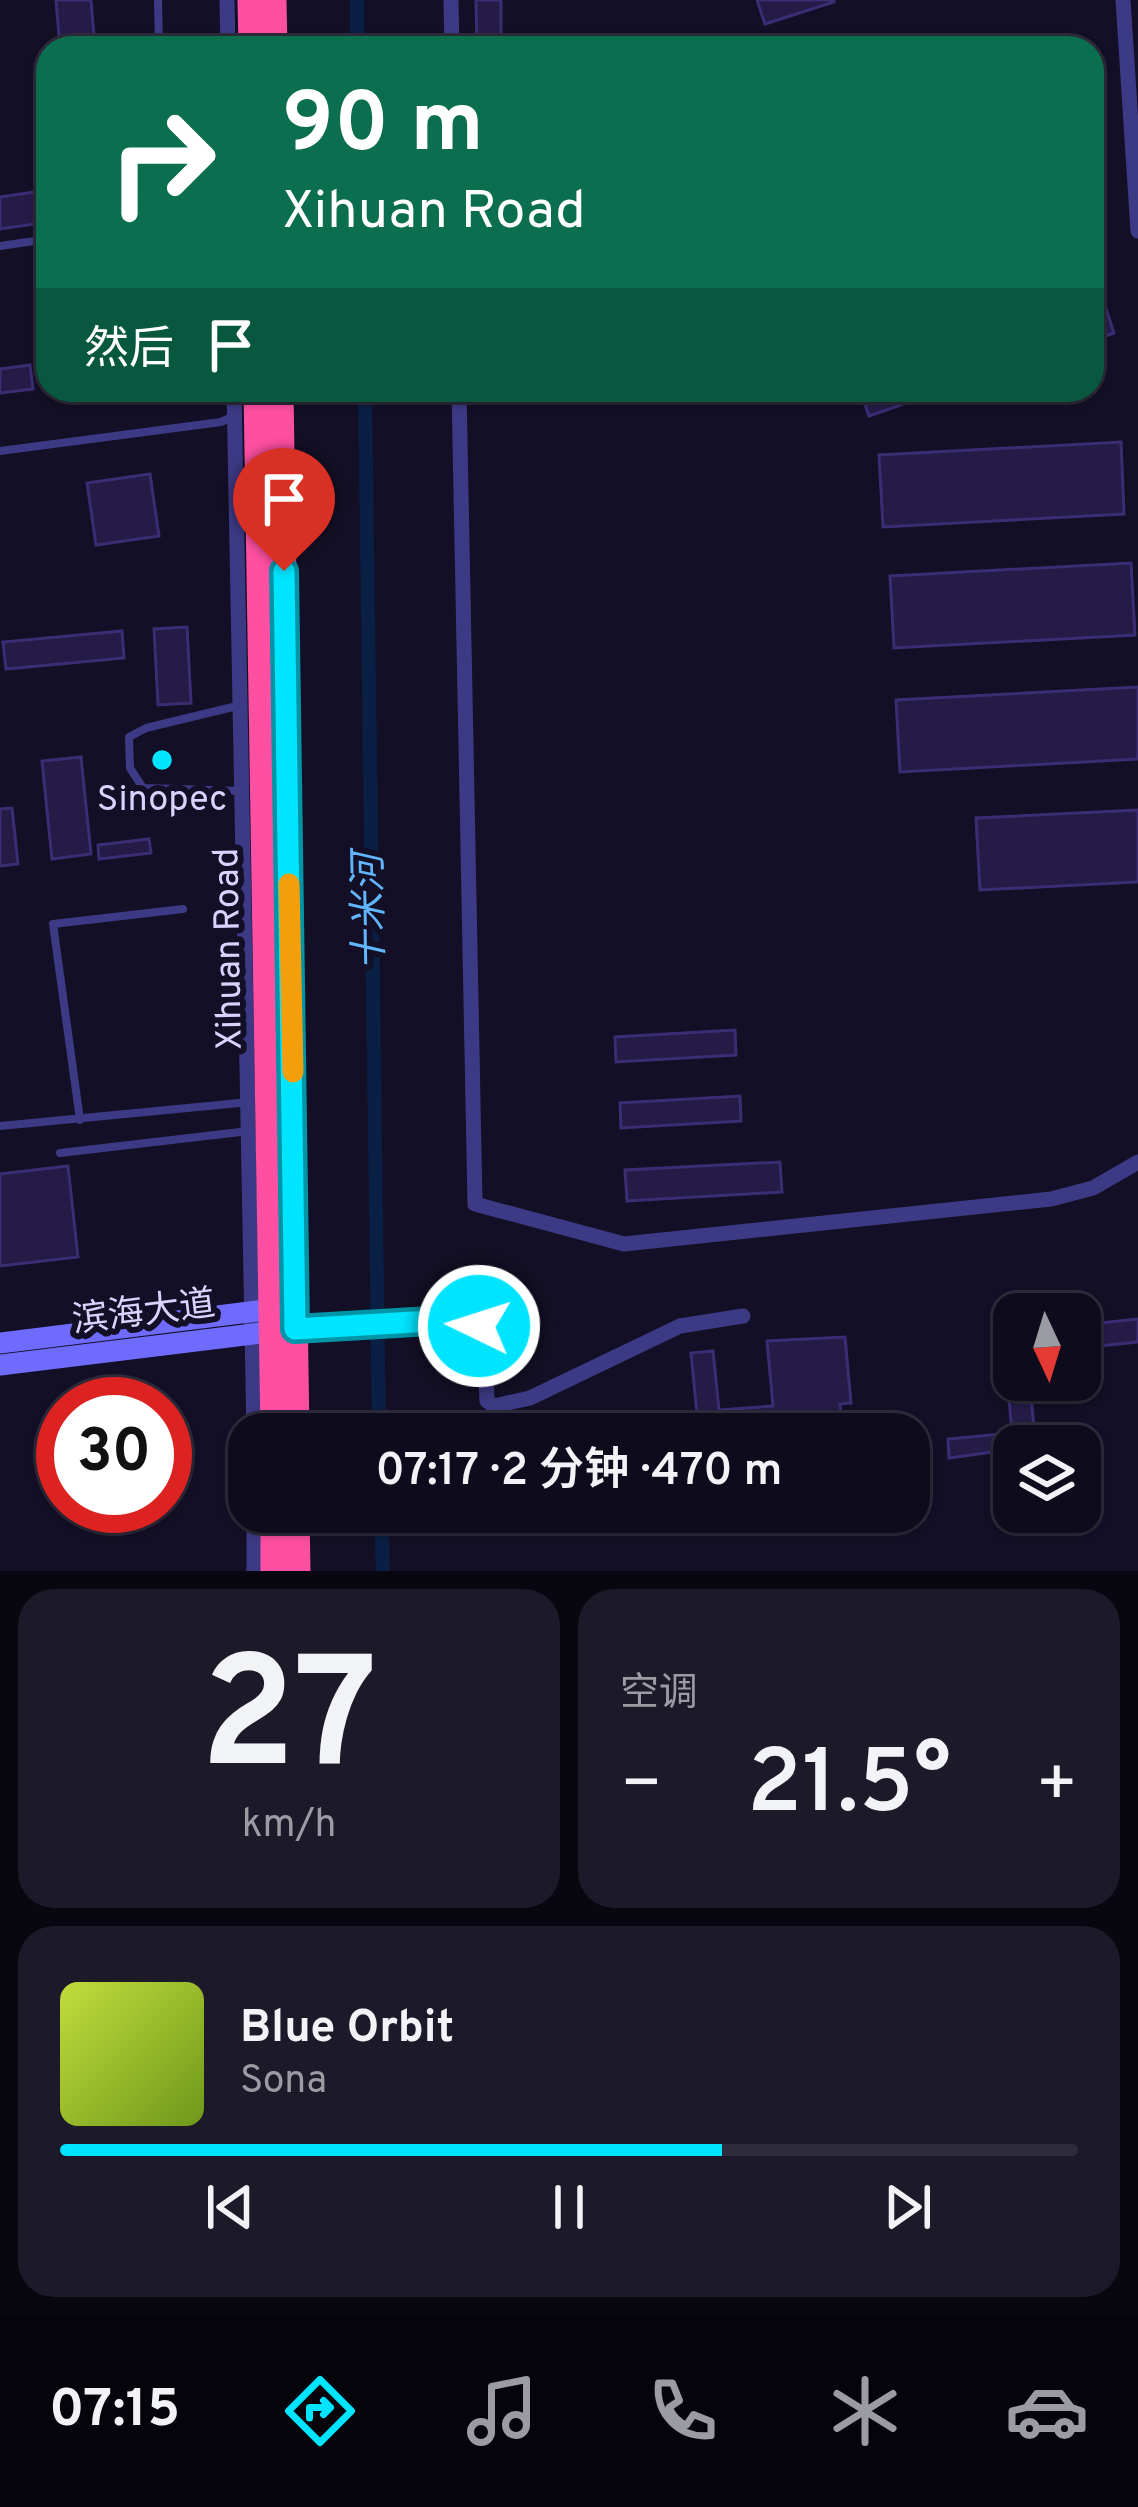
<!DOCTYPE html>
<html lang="zh">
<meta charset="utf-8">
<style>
body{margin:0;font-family:Overpass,"Noto Sans SC",sans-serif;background:#1c1929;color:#f1f3f6;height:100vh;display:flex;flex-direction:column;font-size:45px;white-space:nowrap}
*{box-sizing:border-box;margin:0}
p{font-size:39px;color:#9b9ba3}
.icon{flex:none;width:66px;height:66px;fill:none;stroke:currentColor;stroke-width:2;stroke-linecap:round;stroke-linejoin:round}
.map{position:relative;height:1571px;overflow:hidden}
.details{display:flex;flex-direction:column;gap:18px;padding:18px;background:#08060f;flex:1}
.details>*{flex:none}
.banner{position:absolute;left:36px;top:36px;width:1068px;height:366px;border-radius:36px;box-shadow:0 3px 9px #0004,0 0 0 3px #2e2b3b;background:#0b6e4f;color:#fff;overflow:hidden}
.needle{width:78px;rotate:176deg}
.buttons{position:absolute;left:993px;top:1293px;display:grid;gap:24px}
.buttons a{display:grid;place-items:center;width:108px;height:108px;border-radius:24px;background:#0e0b1c;box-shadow:0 3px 9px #0004,0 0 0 3px #2e2b3b;font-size:60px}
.speed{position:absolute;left:36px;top:1377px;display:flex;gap:24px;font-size:60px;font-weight:700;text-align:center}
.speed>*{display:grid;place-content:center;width:156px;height:156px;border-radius:50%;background:#0e0b1c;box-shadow:0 3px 9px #0004,0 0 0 3px #2e2b3b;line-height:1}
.speed .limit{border:18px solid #d22;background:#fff;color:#111}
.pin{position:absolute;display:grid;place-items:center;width:102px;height:102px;color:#fff;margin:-123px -51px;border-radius:50% 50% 50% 0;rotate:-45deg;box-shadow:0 0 12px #0007}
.pin .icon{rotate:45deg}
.me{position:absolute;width:132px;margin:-66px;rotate:274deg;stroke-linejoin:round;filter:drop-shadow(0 0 9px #0008)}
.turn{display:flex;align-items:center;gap:42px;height:252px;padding:0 48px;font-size:54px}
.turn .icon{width:156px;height:156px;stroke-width:2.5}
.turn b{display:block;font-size:84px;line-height:102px}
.then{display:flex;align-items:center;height:114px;padding:0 48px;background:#0003;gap:24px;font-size:45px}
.big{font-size:90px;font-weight:600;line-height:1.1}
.details .card{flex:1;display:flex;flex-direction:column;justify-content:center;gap:18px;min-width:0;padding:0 42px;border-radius:36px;background:#1c1929}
.details .dial{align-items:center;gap:0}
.dial b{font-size:156px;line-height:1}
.song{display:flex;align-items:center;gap:36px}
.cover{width:144px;height:144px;border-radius:18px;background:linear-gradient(135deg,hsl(70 70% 55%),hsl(80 70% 35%))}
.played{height:12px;border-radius:6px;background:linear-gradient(90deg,#00e5ff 65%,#2e2b3b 65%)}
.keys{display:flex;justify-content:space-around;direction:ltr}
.heat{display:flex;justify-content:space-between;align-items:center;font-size:66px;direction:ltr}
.details .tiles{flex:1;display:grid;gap:18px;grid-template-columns:1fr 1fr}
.card:last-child{grid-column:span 2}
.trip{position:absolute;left:228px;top:1413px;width:702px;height:120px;border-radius:36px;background:#0e0b1c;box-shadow:0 3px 9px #0004,0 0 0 3px #2e2b3b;font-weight:600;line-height:120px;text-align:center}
.tabs{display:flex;height:192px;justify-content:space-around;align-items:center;background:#06040b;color:#9b9ba3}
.tabs .icon{width:84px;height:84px}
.tabs .active{color:#00e5ff}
.tabs b{font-size:54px;color:#f1f3f6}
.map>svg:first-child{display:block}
</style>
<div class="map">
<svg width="1138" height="1571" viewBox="0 0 1138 1571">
<rect width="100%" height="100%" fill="#130f26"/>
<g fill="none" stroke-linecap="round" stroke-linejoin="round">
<path stroke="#0a1f44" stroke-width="14" d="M357,0v48
M365,390l14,1044
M381,1512l2,59"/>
</g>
<path fill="#241b47" stroke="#3b2d73" stroke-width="3" d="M56,0h35l4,48h-35z
M476,0h25v48h-24z
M757,0h77v2l-69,22z
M48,190v32l-48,7v-32z
M1094,272l20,61 -22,8v-68z
M30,365l3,24 -33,4v-24z
M860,390h78v2l-69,24z
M1121,442l3,72 -241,13 -4,-72z
M150,474l9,62 -63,9 -9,-62z
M1131,563l4,72 -241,13 -4,-72z
M187,627l4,76 -33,2 -4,-76z
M122,631l2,27 -118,11 -3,-27z
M1138,687v72l-238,13 -4,-72z
M81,757l10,97 -39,5 -10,-98z
M12,808l6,56 -18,2v-57z
M1138,810v72l-158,8 -4,-72z
M149,839l2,14 -52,6 -1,-14z
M735,1030l1,25 -120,7 -1,-25z
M740,1096l1,25 -120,7 -1,-25z
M780,1162l2,30 -155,9 -2,-31z
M68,1166l10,91 -78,9v-92z
M1138,1319v23l-58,6v-23z
M845,1337l6,66 -11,1 3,30h-144l-8,-81 22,-2 6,59 54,-4 -6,-65z
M1031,1397l5,49 -87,12 -1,-19 64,-6 -3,-34z"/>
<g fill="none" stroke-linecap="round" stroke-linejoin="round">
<path stroke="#3d3a85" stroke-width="8" d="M158,0l1,48
M0,246l48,-7
M0,451l221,-29 13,-6
M241,705l-95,23 -17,9 1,31 13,20 101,3
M80,1120l-27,-196 130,-15
M0,1126l250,-24
M60,1153l189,-22"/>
<path stroke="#3d3a85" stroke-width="15" d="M227,0l1,48
M451,0l1,48
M1123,0l15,231
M234,390l20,1044
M459,390l16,814 149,40 427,-45 42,-11 45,-26
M295,1329l170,-10 19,14 3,68 7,5 36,-8 150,-72 63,-10
M254,1512v59"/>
<path stroke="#6f6bff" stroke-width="21" d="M0,1343l273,-34 9,9
M0,1365l285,-35"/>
<path stroke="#ff4fa3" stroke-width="27" d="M251,0l1,48
M273,0l1,48
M257,390l17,1044
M280,390l16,1044
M274,1512v59
M296,1512l1,59"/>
</g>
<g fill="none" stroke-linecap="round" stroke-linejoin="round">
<g stroke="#0095a6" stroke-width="30">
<path id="route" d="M284,571l11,758 170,-10 14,7"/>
</g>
<use href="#route" stroke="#00e5ff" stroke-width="21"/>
<path stroke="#f59e0b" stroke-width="21" d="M289,884l4,188"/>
</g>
<circle fill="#00e5ff" stroke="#130f26" stroke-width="4.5" cx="162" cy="760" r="12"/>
<g text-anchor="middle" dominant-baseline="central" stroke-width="12" stroke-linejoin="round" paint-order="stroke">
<g font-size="36" fill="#d9d4ff" stroke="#130f26">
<text x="162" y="801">Sinopec</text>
</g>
<g font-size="36" fill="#d9d4ff" stroke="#130f26">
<text transform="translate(230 949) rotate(-91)">Xihuan Road</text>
<text transform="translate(144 1314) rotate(-7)">滨海大道</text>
</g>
<g font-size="39" font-style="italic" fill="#62b6ff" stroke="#130f26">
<text transform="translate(372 912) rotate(-91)">十米河</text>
</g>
</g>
</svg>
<div class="buttons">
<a><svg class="needle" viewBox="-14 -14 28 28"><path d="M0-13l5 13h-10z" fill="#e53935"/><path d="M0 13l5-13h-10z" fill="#9b9ba3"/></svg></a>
<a><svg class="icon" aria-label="layers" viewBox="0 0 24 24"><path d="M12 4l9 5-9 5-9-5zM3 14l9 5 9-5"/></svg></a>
</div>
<div class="speed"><div class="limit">30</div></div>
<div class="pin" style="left:284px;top:571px;background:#d93025"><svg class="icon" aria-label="arrive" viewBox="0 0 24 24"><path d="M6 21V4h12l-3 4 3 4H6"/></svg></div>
<svg class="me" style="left:479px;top:1326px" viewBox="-20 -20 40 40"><circle r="17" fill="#00e5ff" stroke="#fff" stroke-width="3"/><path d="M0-11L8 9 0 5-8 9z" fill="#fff"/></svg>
<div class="trip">07:17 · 2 分钟 · 470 m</div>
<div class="banner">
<div class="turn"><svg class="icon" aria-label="right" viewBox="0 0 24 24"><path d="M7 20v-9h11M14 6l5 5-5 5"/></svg><div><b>90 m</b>Xihuan Road</div></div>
<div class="then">然后<svg class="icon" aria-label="arrive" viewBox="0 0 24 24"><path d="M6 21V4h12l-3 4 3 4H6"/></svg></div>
</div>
</div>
<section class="details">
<div class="tiles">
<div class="card dial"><b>27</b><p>km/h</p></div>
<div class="card"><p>空调</p>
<div class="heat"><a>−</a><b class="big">21.5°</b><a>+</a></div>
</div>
<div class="card">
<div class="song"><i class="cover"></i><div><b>Blue Orbit</b><p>Sona</p></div></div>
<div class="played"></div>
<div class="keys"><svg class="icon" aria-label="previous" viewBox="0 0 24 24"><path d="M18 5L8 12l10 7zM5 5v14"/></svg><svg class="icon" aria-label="pause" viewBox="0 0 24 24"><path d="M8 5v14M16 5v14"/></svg><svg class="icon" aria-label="next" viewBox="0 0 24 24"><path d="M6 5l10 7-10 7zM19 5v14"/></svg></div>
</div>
</div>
</section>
<nav class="tabs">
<b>07:15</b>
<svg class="icon active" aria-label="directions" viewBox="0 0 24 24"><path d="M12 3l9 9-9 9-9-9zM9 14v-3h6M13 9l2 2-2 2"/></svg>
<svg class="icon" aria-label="music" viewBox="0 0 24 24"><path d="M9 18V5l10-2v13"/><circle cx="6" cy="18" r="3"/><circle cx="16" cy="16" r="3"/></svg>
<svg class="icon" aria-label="phone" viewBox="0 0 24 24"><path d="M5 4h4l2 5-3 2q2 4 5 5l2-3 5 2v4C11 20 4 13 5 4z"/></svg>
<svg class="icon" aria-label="climate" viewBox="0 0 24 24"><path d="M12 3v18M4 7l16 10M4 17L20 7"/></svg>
<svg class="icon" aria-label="car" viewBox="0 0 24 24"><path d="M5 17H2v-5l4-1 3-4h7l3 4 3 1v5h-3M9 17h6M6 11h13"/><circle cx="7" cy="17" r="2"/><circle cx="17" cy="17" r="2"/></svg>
</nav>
